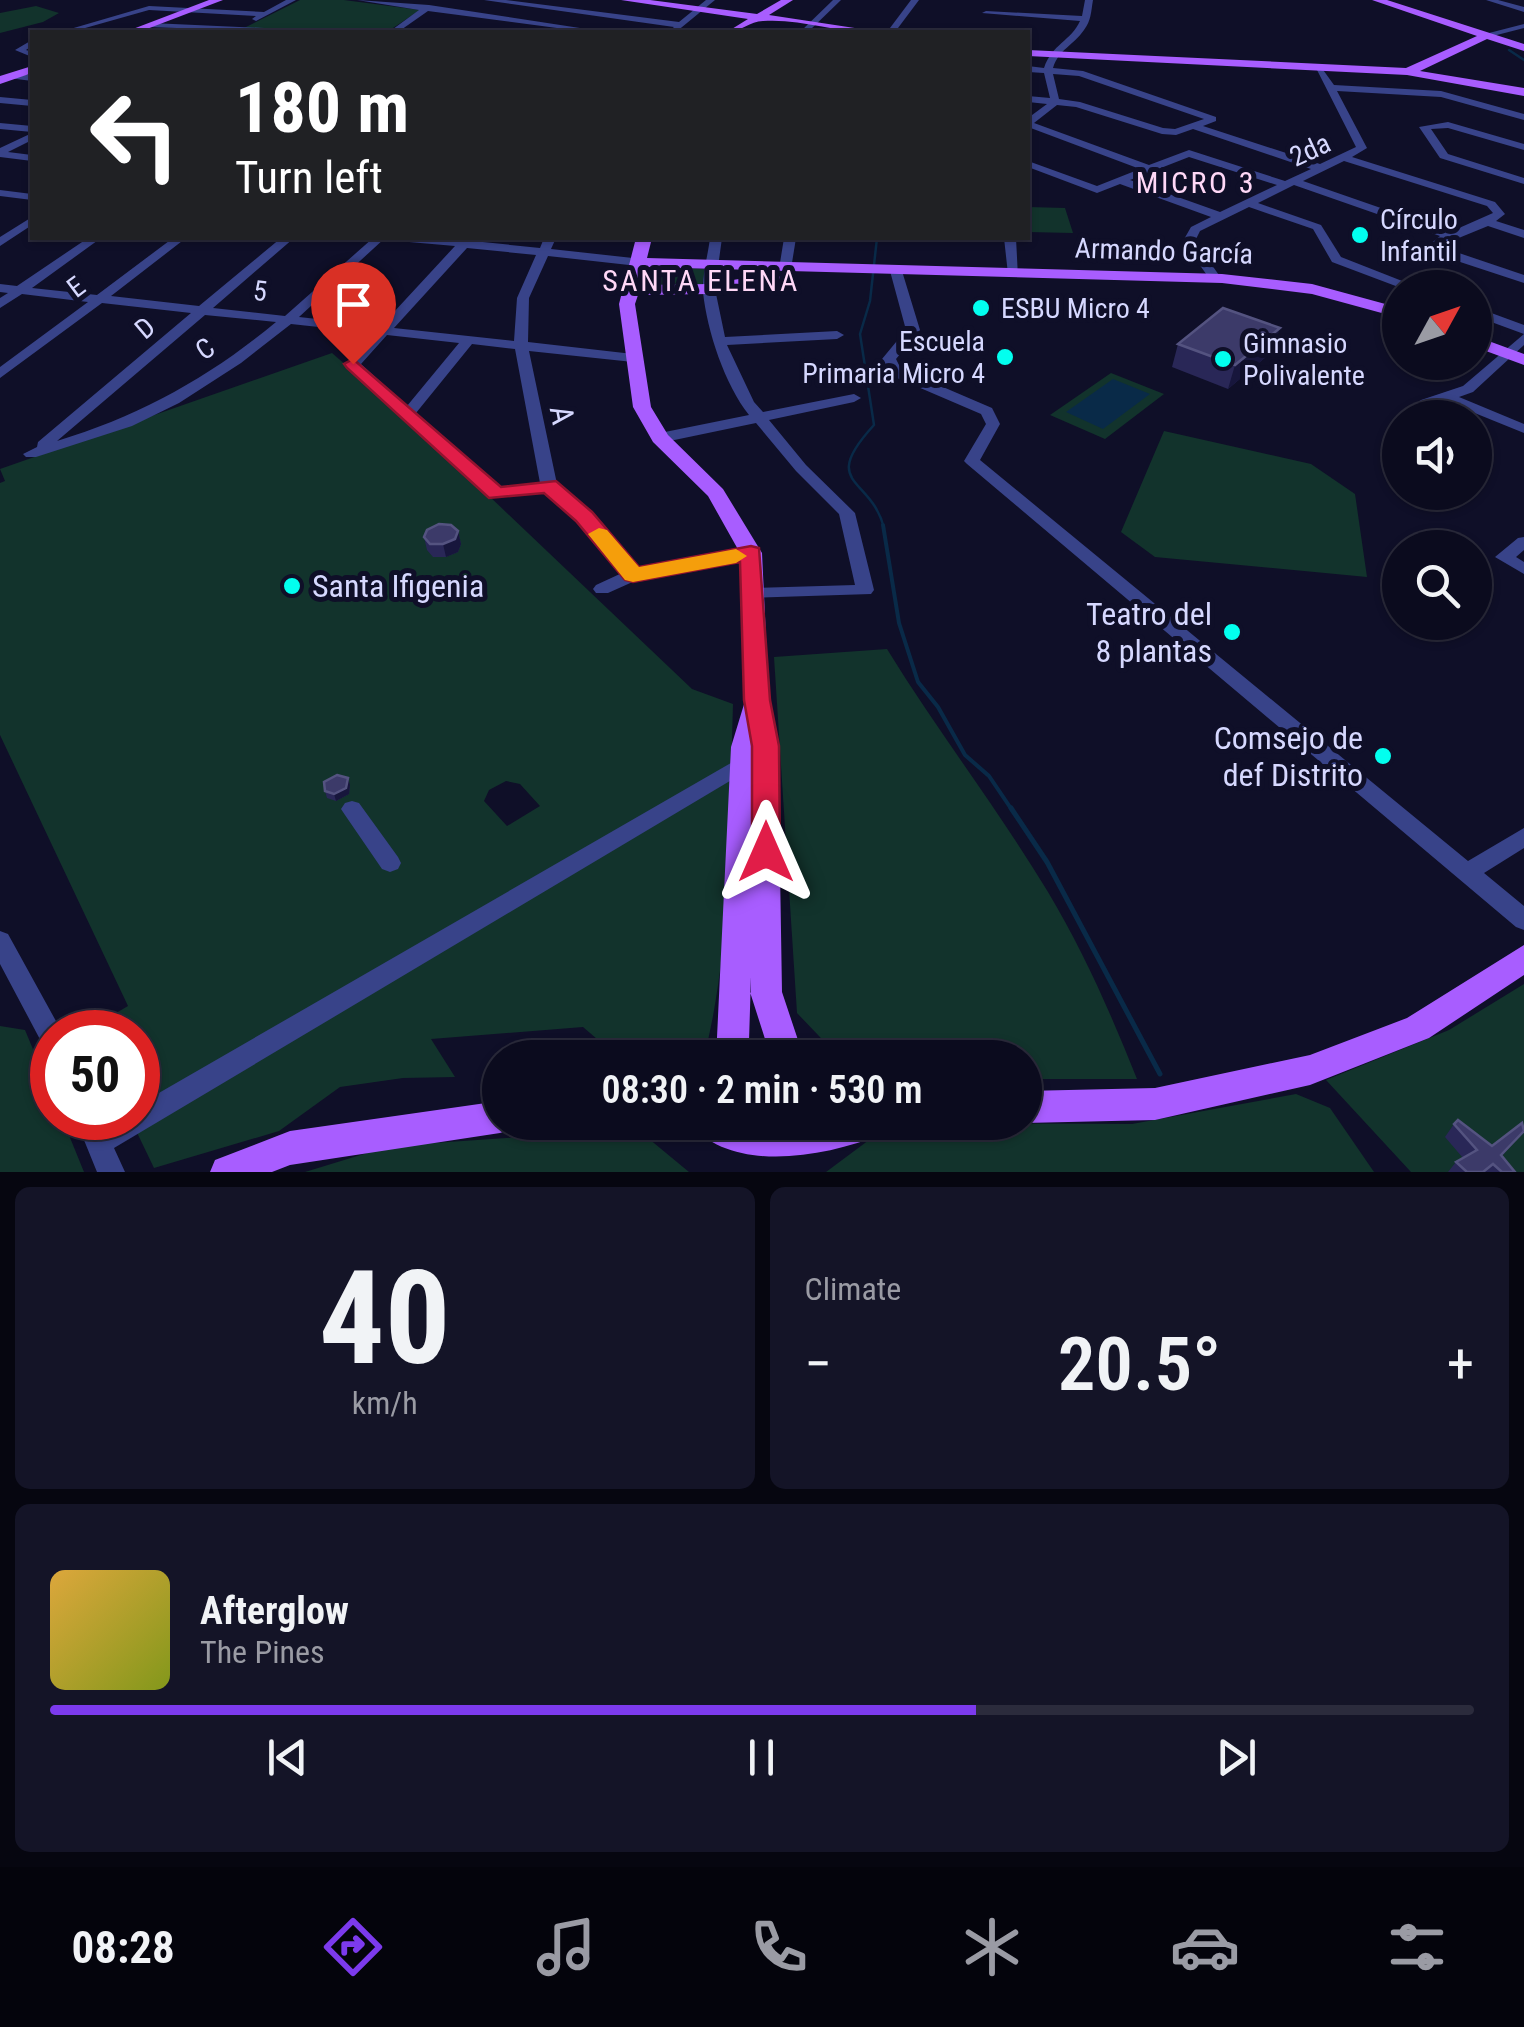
<!DOCTYPE html>
<meta charset="utf-8">
<style>
body{margin:0;font-family:"Roboto Condensed",sans-serif;background:#141427;color:#f1f3f6;height:100vh;display:flex;flex-direction:column;font-size:38px;white-space:nowrap}
*{box-sizing:border-box;margin:0}
p{font-size:32px;color:#9a9ba4}
.icon{flex:none;width:55px;height:55px;fill:none;stroke:currentColor;stroke-width:2;stroke-linecap:round;stroke-linejoin:round}
.map{position:relative;height:1172px;overflow:hidden}
.drawer{display:flex;flex-direction:column;gap:15px;padding:15px;background:#060610;flex:1}
.drawer>*{flex:none}
.top-card{position:absolute;left:30px;top:30px;width:1000px;height:210px;border-radius:0px;box-shadow:0 2px 8px #0004,0 0 0 2px #2b2b3c;background:#202124;color:#fff;overflow:hidden}
.needle{width:65px;rotate:50deg}
.buttons{position:absolute;left:1382px;top:270px;display:grid;gap:20px}
.buttons a{display:grid;place-items:center;width:110px;height:110px;border-radius:50%;background:#0b0b1e;box-shadow:0 2px 8px #0004,0 0 0 2px #2b2b3c;font-size:50px}
.speed{position:absolute;left:30px;top:1010px;display:flex;gap:20px;font-size:50px;font-weight:700;text-align:center}
.speed>*{display:grid;place-content:center;width:130px;height:130px;border-radius:50%;background:#0b0b1e;box-shadow:0 2px 8px #0004,0 0 0 2px #2b2b3c;line-height:1}
.speed .limit{border:15px solid #d22;background:#fff;color:#111}
.pin{position:absolute;display:grid;place-items:center;width:85px;height:85px;color:#fff;margin:-102px -42px;border-radius:50% 50% 50% 0;rotate:-45deg;box-shadow:0 0 10px #0007}
.pin .icon{rotate:45deg}
.me{position:absolute;width:110px;margin:-55px;rotate:0deg;stroke-linejoin:round;filter:drop-shadow(0 0 8px #0008)}
.turn{display:flex;align-items:center;gap:35px;height:210px;padding:0 40px;font-size:45px}
.turn .icon{width:130px;height:130px;stroke-width:2.5}
.turn b{display:block;font-size:70px;line-height:85px}
.big{font-size:75px;font-weight:600;line-height:1.1}
.drawer .tile{flex:1;display:flex;flex-direction:column;justify-content:center;gap:15px;min-width:0;padding:0 35px;border-radius:15px;background:#141427}
.drawer .dial{align-items:center;gap:0}
.dial b{font-size:130px;line-height:1}
.song{display:flex;align-items:center;gap:30px}
.cover{width:120px;height:120px;border-radius:15px;background:linear-gradient(135deg,hsl(40 70% 55%),hsl(70 70% 35%))}
.played{height:10px;border-radius:5px;background:linear-gradient(90deg,#7c3aed 65%,#2b2b3c 65%)}
.keys{display:flex;justify-content:space-around;direction:ltr}
.heat{display:flex;justify-content:space-between;align-items:center;font-size:55px;direction:ltr}
.drawer .tiles{flex:1;display:grid;gap:15px;grid-template-columns:1fr 1fr}
.tile:last-child{grid-column:span 2}
.trip{position:absolute;left:482px;top:1040px;width:560px;height:100px;border-radius:50px;background:#0b0b1e;box-shadow:0 2px 8px #0004,0 0 0 2px #2b2b3c;font-weight:600;line-height:100px;text-align:center}
.tabs{display:flex;height:160px;justify-content:space-around;align-items:center;background:#04040c;color:#9a9ba4}
.tabs .icon{width:70px;height:70px}
.tabs .selected{color:#7c3aed}
.tabs b{font-size:45px;color:#f1f3f6}
.map>svg:first-child{display:block}
</style>
<div class="map">
<svg width="1524" height="1172" viewBox="0 0 1524 1172">
<rect width="100%" height="100%" fill="#0f0f28"/>
<path fill="#12332c" fill-rule="evenodd" d="M300,0h44l76,10 -33,22 -145,-3z
M36,6l23,7 -16,9 -43,11v-20z
M1028,207l37,1 8,25 -45,-1z
M650,266l55,3 -3,18 -57,-2z
M332,353l74,64 286,272 41,15c-4,117 0,239 -29,353h-86l-35,-30 -152,12 24,38 -52,1 -63,9 -61,44 -125,37 -24,-50h8v-86h-47l-2,-3 39,-23 -128,-271v-252l5,-2 -5,-12zM506,781l14,3 20,22 -33,20 -23,-25 5,-11z
M1111,373l53,21 -59,45 -55,-24z
M1164,431l147,33 44,30 12,83 -212,-20 -34,-25z
M887,649c51,83 111,160 161,243 36,60 63,122 89,187h-112v-21l-186,-1 -42,-44 -23,-356z
M1524,984v188h-113l-85,-92 123,-50z
M0,1026l25,4 27,65v23h10l22,54h-84z
M1296,1094l34,14 44,64h-548l43,-32 51,-17 212,1z
M721,1123h86l-3,9 -48,20z
M637,1129l52,43h-384l85,-26z"/>
<path fill="#092a48" d="M1113,379l37,15 -47,35 -37,-17z"/>
<g fill="none" stroke-linecap="round" stroke-linejoin="round">
<path stroke="#092a48" stroke-width="2.5" d="M1509,50l15,10
M877,238l-7,63 -10,33 14,91c-56,61 -3,51 10,103"/>
<path stroke="#092a48" stroke-width="4" d="M883,525l16,98 19,59 20,25 27,48 24,21 23,34"/>
<path stroke="#092a48" stroke-width="5" d="M1011,808l36,54 113,212"/>
<path fill="#384389" fill-rule="evenodd" d="M286,0h10l-40,21 -4,-2 4,-3 -107,-6 -78,22h-11l89,-26 115,6z
M357,0l72,5 177,27h-19l-159,-21 -30,21h-9l30,-22z
M484,0h22l173,22 27,-22h9l-39,32h-8l6,-5z
M833,0h8l-33,32h-8z
M911,0h8l-24,32h-8z
M1085,0h8c-2,12 -2,21 -9,30 -11,16 -25,19 -31,38l30,3 133,46v4l-13,5 117,38 36,-17 -39,-77 4,-3 13,18 107,6 83,23v6l-83,-23 -104,-6 30,57 -15,9 143,45 10,12 -9,7 28,9v8l-36,-12 -44,18 12,8 68,23v8l-76,-25 -18,-14 10,-8 -146,-51 -36,18 63,22 20,32 79,31h-19l-69,-26 -19,-33 -64,-22 -49,24 -5,10 26,37 -6,4 -4,-1 -28,-40 8,-14 20,-10 -91,-33 -23,9 -69,-26v-6l69,25 43,-17 -112,-42v-9l19,-14 -19,-2v-6l22,2 -6,-25 -16,-1v-6l16,2c8,-24 27,-27 36,-47l-98,-8 4,-2 96,5zM1053,74l26,2 125,43 -29,10 -12,-1 -83,-26 -21,-3zM1057,105l19,2 86,27 14,1 17,-6 118,40 -26,12 -96,-31 -40,15 -115,-42zM1189,157l88,28 -57,27 -90,-32zM1344,161l143,45 6,7 -43,19 -147,-51z
M1486,0h12l26,7v5z
M151,23l134,6 4,3 -141,-5z
M1524,24v4l-31,8 -4,-3z
M32,40v6l-6,4 6,2v5l-17,-7z
M12,73l20,2v6l-23,-3 -2,-2z
M0,97l32,3v6l-32,-3z
M1448,122l76,22v6l-76,-22 -17,1 17,25 76,24v6l-84,-26 -21,-31z
M0,123l32,3v6l-32,-3z
M32,133v7l-24,12 24,3v6l-32,-4v-9z
M0,190l32,4v6l-32,-4z
M32,217v8l-32,21v-9z
M88,238h13l-69,50 65,7 76,-57h13l-75,58 88,10 82,-68h13l-81,70 72,8 88,-78h12l-86,79 82,9 74,-80 -46,-4 -6,-4 58,2 14,-2 -2,3 67,7 4,-10h12l-5,11 91,10 2,3 -6,4 -90,-10 -19,42 -1,44 105,12 7,4 -7,4 -104,-11 28,133 33,30 47,55 114,-21 8,5 -8,5 -114,22 -29,13h-12l-3,-4 3,-4 26,-12 -44,-53 -32,-29 -56,6 -142,-130v-6l26,-28 -83,-9 -50,39 -62,40 -47,23 -96,31h-10l-3,-3 14,-7 1,-5 153,-129 -89,-10 -102,75v-11l88,-65 -66,-8 -22,14v-10l8,-5 -8,-1v-8l17,2zM467,248l69,7 -19,43 -3,43 -120,-13zM205,315l71,7c-66,55 -136,94 -219,119zM387,335l72,8 -52,63 -46,-42zM472,344l43,5 25,134 -40,6 -84,-76z
M710,238h12l-7,51 10,48 112,-6 7,4 -7,4 -110,6 27,57 9,10 91,-18 7,4 -7,4 -85,18 37,45 49,48 19,77 -3,4 -124,4 -3,-4 3,-4 6,-2 102,-3 -16,-71 -43,-43 -40,-48 -96,20 -8,-5 8,-5 89,-18c-24,-30 -42,-84 -46,-123 -1,-17 5,-37 7,-54z
M784,238h12l-5,31 -6,4 -6,-4z
M1004,238h12l2,39 -10,-3z
M892,268l10,3 18,59 -24,29 5,10 91,39 8,16 -20,36 488,401 56,-33v20l-40,25 40,33v24l-8,-3 -549,-463 -3,-3 22,-37 -5,-10 -91,-39 -8,-16 24,-29 -16,-59z
M1475,307l49,18v20l-51,47 -14,5 65,27v9l-79,-32 -14,5 -15,12h-17l22,-18 42,-14 61,-52 -49,-18z
M1524,537v13l-8,7 8,5v12l-29,-17 23,-19z
M743,756l7,3 3,5 -3,5 -636,379 11,24h-28l-22,-54h26l3,6 12,-6h22v-13z
M352,801l7,2 39,54 3,6 -3,6 -8,3 -8,-3 -37,-54 -4,-6 4,-6z
M0,931l8,3 54,98h-10v16l-9,-3 -43,-81z"/>
<path fill="#a85dff" fill-rule="evenodd" d="M209,0h14l-84,32h-14z
M621,0h29l107,14 24,-14h12l-24,15 112,17c-39,3 -79,-14 -118,-11 -13,0 -22,11 -36,11l21,-13z
M1372,0h15l137,44v7l-37,-12 -67,32 104,17v8l-117,-21 -379,-19v-6l378,18 71,-32z
M32,66v7l-32,11v-8z
M636,238h16l-5,20 575,16 90,10 88,24v10l-88,-24 -90,-11 -578,-16 -4,18 69,-1 65,-11 8,5 -8,5 -65,11 -71,1 -3,9 16,103 17,28 55,54 39,64 7,147 9,47 4,245 22,66h-88l15,-311 14,-46 -5,-148 -32,-57 -55,-54 -20,-35 -14,-103zM751,977l-1,15 15,47 -16,2z
M1475,336l49,18v11l-49,-18z
M1524,945v30l-95,63 -119,47 -155,35 -130,3 -1,-1 1,-31 130,-3 155,-33 97,-37z
M500,1101v21h15l-3,7 -12,4 -210,32 -18,7h-62l5,-12 75,-29z
M689,1122h35c21,27 61,26 82,0h82l-5,12c-66,26 -155,38 -194,-12z"/>
</g>
<path fill="#292757" d="M1178,344l95,7 -45,38 -56,-22z
M458,531l3,13 -3,8 -12,5h-13l-6,-7 -3,-13z
M350,785l-1,9 -13,7 -9,-3 -2,-7z
M1454,1124l38,22 32,-15 -22,25 13,16h-67l8,-10 7,-4 -18,-21z"/>
<path fill="#17163c" d="M1280,328l-7,23 -45,38 7,-24z
M458,531l3,13 -3,8 -12,5 -3,-13z
M348,778l2,7 -1,9 -13,7 -2,-7z"/>
<path fill="#3c3a69" stroke="#545380" stroke-width="2.5" d="M1223,308l57,20 -45,37 -57,-21z
M439,524l12,1 7,6 -3,8 -12,5h-13l-6,-7 3,-7z
M337,775l11,3 -2,10 -12,6 -9,-3 -1,-9z
M1458,1120l34,26 30,-23 2,8 -23,24 14,17h-13l-9,-8 -10,8h-16l-11,-10 21,-12 -23,-26z"/>
<path fill="#e11d48" stroke="#92132f" stroke-width="2.5" d="M353,359l148,128 55,-6 36,31 47,55 112,-21 8,2 11,152 9,46 1,106 -4,8 -10,3 -10,-3 -4,-8v-106l-8,-46 -4,-138 -107,20 -8,-2 -49,-59 -32,-28 -55,5 -142,-130 -3,-4z"/>
<path fill="#f59e0b" d="M599,528l8,2 32,37 97,-18 11,7 -11,7 -103,19 -8,-2 -37,-46z"/>
<g fill="#02ffef" stroke="#0f0f28" stroke-width="4">
<circle cx="1360" cy="235" r="10"/>
<circle cx="981" cy="308" r="10"/>
<circle cx="1005" cy="357" r="10"/>
<circle cx="1223" cy="359" r="10"/>
<circle cx="292" cy="586" r="10"/>
<circle cx="1232" cy="632" r="10"/>
<circle cx="1383" cy="756" r="10"/>
</g>
<g text-anchor="middle" dominant-baseline="central" stroke-width="10" stroke-linejoin="round" paint-order="stroke">
<g font-size="28" fill="#d6d8ff" stroke="#0f0f28">
<text transform="translate(1310 150) rotate(-25)">2da</text>
<text transform="translate(1164 251) rotate(2)">Armando García</text>
<text transform="translate(76 287) rotate(-37)">E</text>
<text transform="translate(260 291) rotate(6)">5</text>
<text transform="translate(145 328) rotate(-40)">D</text>
<text transform="translate(205 349) rotate(-35)">C</text>
</g>
<g font-size="28" fill="#d6d8ff" stroke="#0f0f28" text-anchor="start">
<text x="1380" y="219">Círculo<tspan x="1380" dy="32">Infantil</tspan></text>
<text x="1001" y="308">ESBU Micro 4</text>
<text x="985" y="341" text-anchor="end">Escuela<tspan x="985" dy="32">Primaria Micro 4</tspan></text>
<text x="1243" y="343">Gimnasio<tspan x="1243" dy="32">Polivalente</tspan></text>
</g>
<g font-size="30" letter-spacing="2.5" fill="#ffd8f7" stroke="#0f0f28">
<text x="1196" y="182">MICRO 3</text>
<text x="701" y="280">SANTA ELENA</text>
</g>
<g font-size="32" fill="#d6d8ff" stroke="#0f0f28">
<text transform="translate(562 415) rotate(79)">A</text>
</g>
<g font-size="32" fill="#d6d8ff" stroke="#0f0f28" text-anchor="end">
<text x="312" y="586" text-anchor="start">Santa Ifigenia</text>
<text x="1212" y="614">Teatro del<tspan x="1212" dy="37">8 plantas</tspan></text>
<text x="1363" y="738">Comsejo de<tspan x="1363" dy="37">def Distrito</tspan></text>
</g>
</g>
</svg>
<div class="buttons">
<a><svg class="needle" viewBox="-14 -14 28 28"><path d="M0-13l5 13h-10z" fill="#e53935"/><path d="M0 13l5-13h-10z" fill="#9a9ba4"/></svg></a>
<a><svg class="icon" aria-label="sound" viewBox="0 0 24 24"><path d="M4 9h4l5-4v14l-5-4H4zM17 9q2 3 0 6"/></svg></a>
<a><svg class="icon" aria-label="search" viewBox="0 0 24 24"><circle cx="10" cy="10" r="6"/><path d="M15 15l6 6"/></svg></a>
</div>
<div class="speed"><div class="limit">50</div></div>
<div class="pin" style="left:353px;top:364px;background:#d93025"><svg class="icon" aria-label="arrive" viewBox="0 0 24 24"><path d="M6 21V4h12l-3 4 3 4H6"/></svg></div>
<svg class="me" style="left:766px;top:852px" viewBox="-20 -20 40 40"><path d="M0-17L14 15 0 8-14 15z" fill="#e11d48" stroke="#fff" stroke-width="4"/></svg>
<div class="trip">08:30 · 2 min · 530 m</div>
<div class="top-card">
<div class="turn"><svg class="icon" aria-label="left" viewBox="0 0 24 24"><path d="M17 20v-9H6M10 6l-5 5 5 5"/></svg><div><b>180 m</b>Turn left</div></div>
</div>
</div>
<section class="drawer">
<div class="tiles">
<div class="tile dial"><b>40</b><p>km/h</p></div>
<div class="tile"><p>Climate</p>
<div class="heat"><a>−</a><b class="big">20.5°</b><a>+</a></div>
</div>
<div class="tile">
<div class="song"><i class="cover"></i><div><b>Afterglow</b><p>The Pines</p></div></div>
<div class="played"></div>
<div class="keys"><svg class="icon" aria-label="previous" viewBox="0 0 24 24"><path d="M18 5L8 12l10 7zM5 5v14"/></svg><svg class="icon" aria-label="pause" viewBox="0 0 24 24"><path d="M8 5v14M16 5v14"/></svg><svg class="icon" aria-label="next" viewBox="0 0 24 24"><path d="M6 5l10 7-10 7zM19 5v14"/></svg></div>
</div>
</div>
</section>
<nav class="tabs">
<b>08:28</b>
<svg class="icon selected" aria-label="directions" viewBox="0 0 24 24"><path d="M12 3l9 9-9 9-9-9zM9 14v-3h6M13 9l2 2-2 2"/></svg>
<svg class="icon" aria-label="music" viewBox="0 0 24 24"><path d="M9 18V5l10-2v13"/><circle cx="6" cy="18" r="3"/><circle cx="16" cy="16" r="3"/></svg>
<svg class="icon" aria-label="phone" viewBox="0 0 24 24"><path d="M5 4h4l2 5-3 2q2 4 5 5l2-3 5 2v4C11 20 4 13 5 4z"/></svg>
<svg class="icon" aria-label="climate" viewBox="0 0 24 24"><path d="M12 3v18M4 7l16 10M4 17L20 7"/></svg>
<svg class="icon" aria-label="car" viewBox="0 0 24 24"><path d="M5 17H2v-5l4-1 3-4h7l3 4 3 1v5h-3M9 17h6M6 11h13"/><circle cx="7" cy="17" r="2"/><circle cx="17" cy="17" r="2"/></svg>
<svg class="icon" aria-label="filters" viewBox="0 0 24 24"><path d="M4 7h16M4 17h16"/><circle cx="9" cy="7" r="2"/><circle cx="15" cy="17" r="2"/></svg>
</nav>
